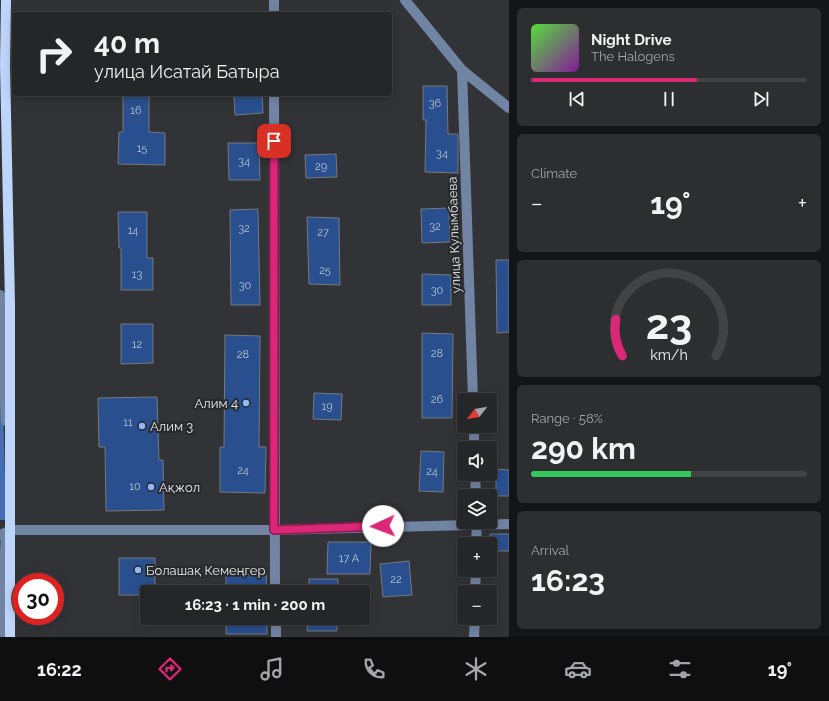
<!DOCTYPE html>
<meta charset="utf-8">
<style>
body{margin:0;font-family:Raleway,sans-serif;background:#2d2e30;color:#f1f3f6;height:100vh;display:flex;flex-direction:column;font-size:15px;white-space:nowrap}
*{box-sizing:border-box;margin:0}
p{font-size:13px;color:#a3a5a8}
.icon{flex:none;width:22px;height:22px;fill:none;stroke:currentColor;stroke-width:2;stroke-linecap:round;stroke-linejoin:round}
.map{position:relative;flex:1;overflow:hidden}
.panel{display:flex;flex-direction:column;gap:8px;padding:8px;background:#141516;width:320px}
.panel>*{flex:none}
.guide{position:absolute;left:12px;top:12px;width:380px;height:84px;border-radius:4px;box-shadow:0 2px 10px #0003,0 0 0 1px #424345;background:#252628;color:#f1f3f6;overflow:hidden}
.needle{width:26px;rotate:239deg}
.controls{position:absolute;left:457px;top:393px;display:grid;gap:8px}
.controls a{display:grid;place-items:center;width:40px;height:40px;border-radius:4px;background:#252628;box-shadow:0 2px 10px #0003,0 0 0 1px #424345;font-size:20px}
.speed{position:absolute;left:12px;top:573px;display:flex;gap:8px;font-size:20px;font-weight:700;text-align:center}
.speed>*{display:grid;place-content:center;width:52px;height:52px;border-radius:50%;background:#252628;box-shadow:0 2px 10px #0003,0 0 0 1px #424345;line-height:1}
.speed .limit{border:6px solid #d22;background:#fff;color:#111}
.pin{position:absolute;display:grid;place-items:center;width:34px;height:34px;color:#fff;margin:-17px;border-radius:8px;box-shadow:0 2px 6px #0006}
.me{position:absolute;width:44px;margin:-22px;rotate:268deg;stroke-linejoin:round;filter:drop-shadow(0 0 3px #0008)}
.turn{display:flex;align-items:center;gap:14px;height:84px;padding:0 16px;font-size:18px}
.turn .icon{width:52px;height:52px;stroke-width:2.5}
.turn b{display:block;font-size:28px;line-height:34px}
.big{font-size:30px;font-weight:700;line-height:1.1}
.panel .widget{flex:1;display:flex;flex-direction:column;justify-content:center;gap:6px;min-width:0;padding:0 14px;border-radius:6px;background:#2d2e30}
.panel .dial{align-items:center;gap:0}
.dial svg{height:104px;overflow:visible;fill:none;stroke:#424345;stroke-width:7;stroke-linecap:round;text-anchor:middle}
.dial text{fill:#f1f3f6;stroke:none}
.song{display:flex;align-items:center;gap:12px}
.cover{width:48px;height:48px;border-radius:6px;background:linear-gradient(135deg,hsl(110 70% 55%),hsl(290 70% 35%))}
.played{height:4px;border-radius:2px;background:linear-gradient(90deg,#db2777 60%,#424345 60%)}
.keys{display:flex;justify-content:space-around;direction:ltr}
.heat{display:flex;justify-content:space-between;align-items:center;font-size:22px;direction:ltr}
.charge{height:6px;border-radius:3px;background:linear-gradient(90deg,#34c759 58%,#424345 0)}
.trip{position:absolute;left:140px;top:585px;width:230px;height:40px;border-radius:4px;background:#252628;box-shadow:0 2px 10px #0003,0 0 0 1px #424345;font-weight:700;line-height:40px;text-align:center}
.tabs{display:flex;height:64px;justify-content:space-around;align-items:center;background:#0f0f10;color:#a3a5a8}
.tabs .icon{width:28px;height:28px}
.tabs .on{color:#db2777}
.tabs b{font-size:18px;color:#f1f3f6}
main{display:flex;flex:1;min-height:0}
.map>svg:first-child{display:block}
</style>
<main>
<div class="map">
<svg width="509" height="637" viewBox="0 0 509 637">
<rect width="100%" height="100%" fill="#313336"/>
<path fill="#456daf" d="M0,316h1l5,204h-6z"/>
<path fill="#294f8e" stroke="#77797d" d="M423,86h24l1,48h10v39l-33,-1 1,-52h-3z
M123,94h26v38l16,1v32l-47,-1 1,-32h4z
M234,94h28l1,19 -28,2z
M228,143h31l1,37h-31z
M336,154l1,23 -31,1 -1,-23z
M449,208l1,34 -28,1 -1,-34z
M258,209l2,96h-29l-1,-95z
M118,212h29v46h6v32h-32v-42h-2z
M307,217l32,1 1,67 -31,-1z
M496,260h13v72l-12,1z
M422,274l29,1v30h-29z
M121,324h32v39l-32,1z
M422,333l31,1 -1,84h-30z
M225,335l35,1 -1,111h7l-1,46 -45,-1v-45h4z
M314,393l28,1 -1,26 -28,-1z
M157,397l2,63h4l1,50 -58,1 -1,-64h-6l-1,-49z
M421,451l23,1 -1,40 -24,-1z
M496,469l13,1v26h-13z
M490,534h19v17h-19z
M328,542h43l-1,32h-43z
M119,558h36v34h-8v3h-28z
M409,561l3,34 -29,2 -3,-33z
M266,574l1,18h-41v-17z
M309,579h29v13h-29z
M226,618h41v16h-41z
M308,618h29v13h-30z"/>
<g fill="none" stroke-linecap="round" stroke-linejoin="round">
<path stroke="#7184a3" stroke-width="10" d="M405,0l57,70 47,38
M274,14v-14
M462,70l11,330
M274,94l1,498
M0,295l6,126
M474,426v22
M475,474l1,22
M0,535l11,-5h263l235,-6
M476,544l1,-22
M475,592l1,-22
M276,618v19
M0,637l6,-104
M474,637l1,-19"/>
<path stroke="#bed5fb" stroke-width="10" d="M6,0l-1,65 5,239v333"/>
</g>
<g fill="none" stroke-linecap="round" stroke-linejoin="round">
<g stroke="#8e194d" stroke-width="10">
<path id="route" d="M274,141v389l109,-4"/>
</g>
<use href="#route" stroke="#db2777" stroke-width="7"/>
</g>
<g fill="#8fb8fd" stroke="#27292c" stroke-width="1.5">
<circle cx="246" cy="403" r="4"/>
<circle cx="142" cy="426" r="4"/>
<circle cx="151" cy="487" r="4"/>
<circle cx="138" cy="570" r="4"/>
</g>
<g text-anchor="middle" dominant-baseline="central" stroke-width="4" stroke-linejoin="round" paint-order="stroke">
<g font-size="11" fill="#b7c2d3">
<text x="435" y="103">36</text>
<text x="136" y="110">16</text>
<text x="142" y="148">15</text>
<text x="442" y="153">34</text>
<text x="244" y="161">34</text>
<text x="321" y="166">29</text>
<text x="435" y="226">32</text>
<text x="244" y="228">32</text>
<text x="133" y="230">14</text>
<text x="323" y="232">27</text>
<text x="325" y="270">25</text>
<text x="137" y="274">13</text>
<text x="245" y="285">30</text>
<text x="437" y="290">30</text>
<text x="137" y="344">12</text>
<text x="437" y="353">28</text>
<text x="243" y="354">28</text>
<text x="437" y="399">26</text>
<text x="327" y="406">19</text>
<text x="128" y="422">11</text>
<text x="243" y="470">24</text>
<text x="432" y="471">24</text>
<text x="135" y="486">10</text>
<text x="349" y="558">17 А</text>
<text x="396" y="579">22</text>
</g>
<g font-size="13" fill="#e6e8ea" stroke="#27292c">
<text transform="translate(454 235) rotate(-92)">улица Кулымбаева</text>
</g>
<g font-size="13" fill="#e6e8ea" stroke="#27292c" text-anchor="start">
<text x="238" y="403" text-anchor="end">Алим 4</text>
<text x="150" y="426">Алим 3</text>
<text x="159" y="487">Ақжол</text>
<text x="146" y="570">Болашақ Кемеңгер</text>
</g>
</g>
</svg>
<div class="controls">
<a><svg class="needle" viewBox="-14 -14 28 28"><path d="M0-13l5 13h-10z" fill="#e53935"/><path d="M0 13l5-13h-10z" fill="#a3a5a8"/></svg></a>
<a><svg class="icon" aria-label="sound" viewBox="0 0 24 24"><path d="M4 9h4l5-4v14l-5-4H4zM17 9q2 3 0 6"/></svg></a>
<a><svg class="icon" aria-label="layers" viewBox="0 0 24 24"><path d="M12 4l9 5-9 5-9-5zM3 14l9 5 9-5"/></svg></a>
<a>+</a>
<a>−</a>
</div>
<div class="speed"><div class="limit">30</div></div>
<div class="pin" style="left:274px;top:141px;background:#d93025"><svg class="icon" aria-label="arrive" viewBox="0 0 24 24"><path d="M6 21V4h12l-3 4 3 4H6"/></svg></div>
<svg class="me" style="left:383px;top:526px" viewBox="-20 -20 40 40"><circle r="19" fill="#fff"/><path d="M0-13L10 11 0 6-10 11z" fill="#db2777"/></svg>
<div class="trip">16:23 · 1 min · 200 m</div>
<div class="guide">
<div class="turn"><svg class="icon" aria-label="right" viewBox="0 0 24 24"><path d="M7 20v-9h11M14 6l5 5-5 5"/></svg><div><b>40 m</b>улица Исатай Батыра</div></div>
</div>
</div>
<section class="panel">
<div class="widget">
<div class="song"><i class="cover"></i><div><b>Night Drive</b><p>The Halogens</p></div></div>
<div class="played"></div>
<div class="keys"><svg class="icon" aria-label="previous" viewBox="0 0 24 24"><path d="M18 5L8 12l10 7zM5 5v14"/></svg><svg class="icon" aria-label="pause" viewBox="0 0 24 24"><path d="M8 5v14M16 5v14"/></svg><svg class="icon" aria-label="next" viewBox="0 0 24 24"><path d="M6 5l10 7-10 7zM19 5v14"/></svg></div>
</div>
<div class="widget"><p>Climate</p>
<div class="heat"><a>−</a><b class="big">19°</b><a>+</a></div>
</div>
<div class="widget dial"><svg viewBox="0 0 100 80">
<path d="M14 69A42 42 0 1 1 86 69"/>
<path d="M14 69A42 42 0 0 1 9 41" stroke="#db2777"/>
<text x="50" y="56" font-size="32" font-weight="700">23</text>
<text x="50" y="72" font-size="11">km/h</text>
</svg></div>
<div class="widget"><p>Range · 58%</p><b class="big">290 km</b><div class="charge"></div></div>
<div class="widget"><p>Arrival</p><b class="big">16:23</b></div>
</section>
</main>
<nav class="tabs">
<b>16:22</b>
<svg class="icon on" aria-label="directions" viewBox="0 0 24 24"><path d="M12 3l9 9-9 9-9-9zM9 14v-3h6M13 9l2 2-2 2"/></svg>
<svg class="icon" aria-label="music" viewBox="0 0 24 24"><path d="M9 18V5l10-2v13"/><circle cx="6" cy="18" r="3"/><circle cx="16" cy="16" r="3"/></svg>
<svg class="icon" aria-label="phone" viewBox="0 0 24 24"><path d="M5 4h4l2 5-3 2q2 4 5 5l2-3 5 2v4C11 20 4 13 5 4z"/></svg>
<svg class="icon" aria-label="climate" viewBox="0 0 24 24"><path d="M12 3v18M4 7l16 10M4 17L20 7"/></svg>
<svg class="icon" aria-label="car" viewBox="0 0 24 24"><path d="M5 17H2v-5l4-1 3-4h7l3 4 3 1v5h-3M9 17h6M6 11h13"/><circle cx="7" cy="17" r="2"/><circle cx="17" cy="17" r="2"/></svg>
<svg class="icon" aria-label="filters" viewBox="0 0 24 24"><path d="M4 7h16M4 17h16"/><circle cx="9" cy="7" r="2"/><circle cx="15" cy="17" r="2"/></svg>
<b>19°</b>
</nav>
